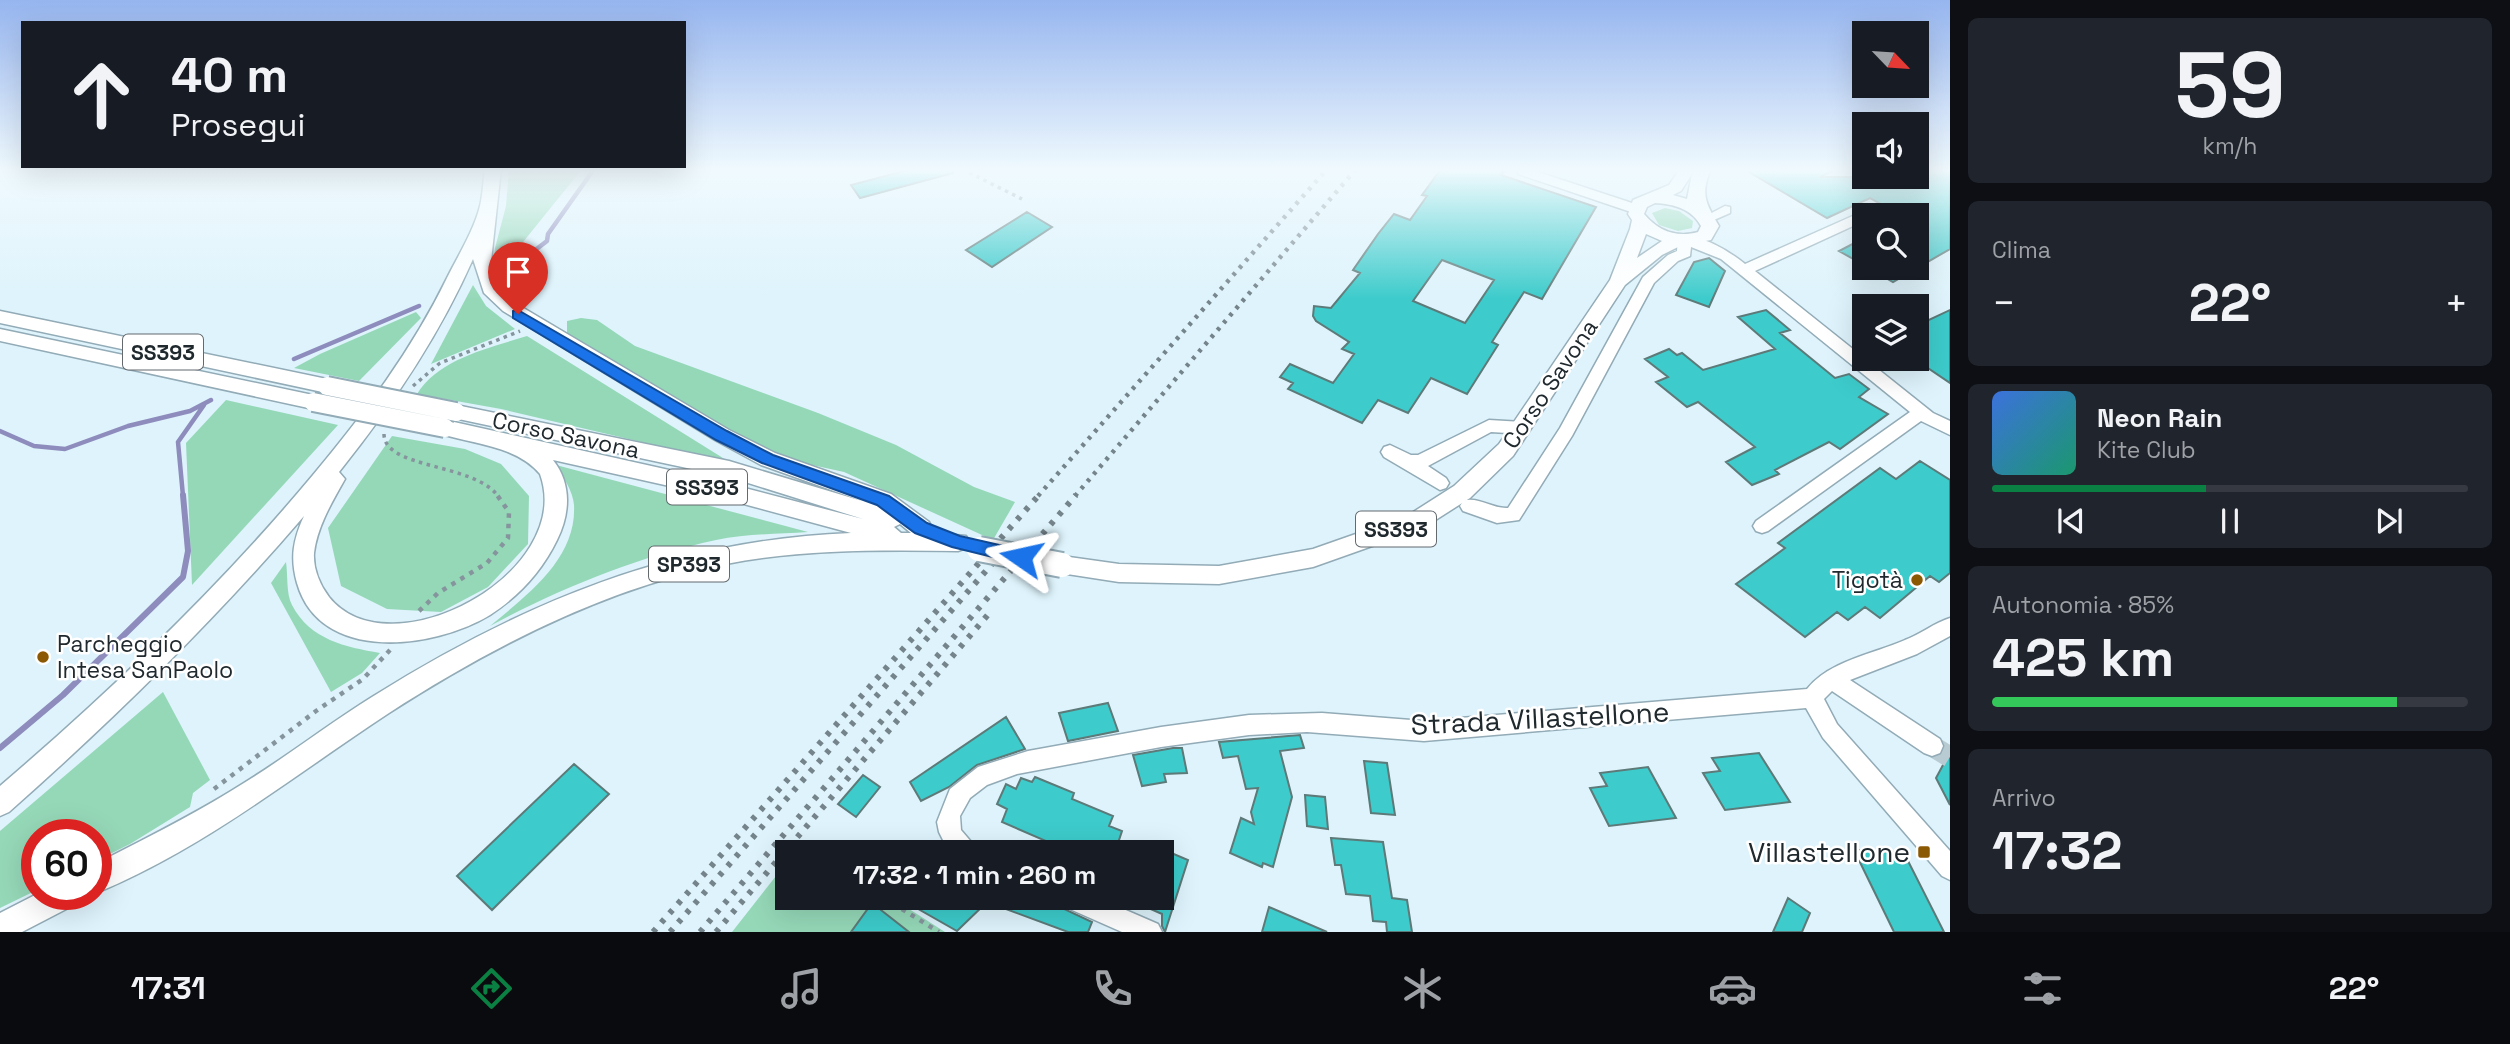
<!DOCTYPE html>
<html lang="it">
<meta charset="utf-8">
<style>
body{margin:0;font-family:"Space Grotesk",sans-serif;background:#20242c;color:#f1f3f6;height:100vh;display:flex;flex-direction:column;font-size:26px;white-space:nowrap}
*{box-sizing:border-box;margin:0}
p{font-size:23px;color:#9ea1a6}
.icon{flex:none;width:38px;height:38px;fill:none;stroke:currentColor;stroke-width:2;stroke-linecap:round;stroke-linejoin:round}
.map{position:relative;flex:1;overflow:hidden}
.sheet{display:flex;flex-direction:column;gap:18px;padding:18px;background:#0d0f14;width:560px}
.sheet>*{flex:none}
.hud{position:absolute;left:21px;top:21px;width:665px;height:147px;border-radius:0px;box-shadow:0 7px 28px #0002;background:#171b24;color:#f1f3f6;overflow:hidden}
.needle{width:46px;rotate:115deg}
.fabs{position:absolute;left:1852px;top:21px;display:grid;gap:14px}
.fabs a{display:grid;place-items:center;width:77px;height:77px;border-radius:0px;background:#171b24;box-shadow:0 7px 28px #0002;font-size:35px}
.speed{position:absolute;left:21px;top:819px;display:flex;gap:14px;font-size:35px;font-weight:700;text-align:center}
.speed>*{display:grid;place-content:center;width:91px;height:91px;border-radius:50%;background:#171b24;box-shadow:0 7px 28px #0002;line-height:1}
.speed .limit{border:10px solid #d22;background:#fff;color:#111}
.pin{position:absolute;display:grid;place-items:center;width:60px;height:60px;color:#fff;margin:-72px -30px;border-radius:50% 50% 50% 0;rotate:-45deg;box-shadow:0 0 7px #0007}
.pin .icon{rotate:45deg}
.me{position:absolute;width:77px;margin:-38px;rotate:281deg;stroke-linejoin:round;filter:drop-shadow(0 0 5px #0008)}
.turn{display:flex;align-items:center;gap:24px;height:147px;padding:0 35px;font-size:32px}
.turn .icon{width:91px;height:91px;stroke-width:2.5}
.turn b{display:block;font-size:49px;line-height:60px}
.big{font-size:52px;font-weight:600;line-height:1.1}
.sheet .tile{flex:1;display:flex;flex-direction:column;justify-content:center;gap:10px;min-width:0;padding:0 24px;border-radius:10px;background:#20242c}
.sheet .dial{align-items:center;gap:0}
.dial b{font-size:91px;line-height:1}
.song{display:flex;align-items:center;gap:21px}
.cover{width:84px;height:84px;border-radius:10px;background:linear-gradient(135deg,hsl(220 70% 55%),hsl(160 70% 35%))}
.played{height:7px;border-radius:4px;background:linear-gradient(90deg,#0b8043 45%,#363941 45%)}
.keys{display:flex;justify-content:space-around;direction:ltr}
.heat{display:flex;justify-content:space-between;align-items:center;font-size:38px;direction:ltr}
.charge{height:10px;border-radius:5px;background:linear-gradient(90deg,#34c759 85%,#363941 0)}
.trip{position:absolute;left:775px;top:840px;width:399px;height:70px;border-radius:0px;background:#171b24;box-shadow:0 7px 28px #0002;font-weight:600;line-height:70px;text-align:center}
.tab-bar{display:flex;height:112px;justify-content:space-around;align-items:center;background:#090b0e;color:#9ea1a6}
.tab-bar .icon{width:49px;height:49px}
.tab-bar .on{color:#0b8043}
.tab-bar b{font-size:32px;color:#f1f3f6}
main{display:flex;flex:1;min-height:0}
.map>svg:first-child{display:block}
</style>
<main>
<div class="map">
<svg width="1950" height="932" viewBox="0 0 1950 932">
<rect width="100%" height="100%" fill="#def3fc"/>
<path fill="#95d8b8" d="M509,169h73l-67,83 -22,16 2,-20 11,-42z
M1665,208l14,3 14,10 -1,7 -14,3 -19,-6 -7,-12z
M473,285l13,21 29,23 -84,35z
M416,312l5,6 -62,63 -65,-13 26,-14z
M581,318l16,2 38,26 183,67 78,32 78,42 41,15 -22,38 -149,-68 -64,-14 -31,-12 -182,-111v-14z
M527,336l204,127 -230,-54 -84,-15c21,-35 72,-46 110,-58z
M226,400l112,25 -146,160 -6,-142z
M392,436l73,13 36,15 28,32 -1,48 -40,43 -47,25 -54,-3 -46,-23 -13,-58z
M556,465l252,67c-30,2 -62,2 -92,8 -79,17 -155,48 -226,86 37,-31 87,-67 84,-121 -1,-14 -11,-28 -18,-40z
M286,562c2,13 0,32 6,43 18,35 54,42 88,48l-18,20 -31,19 -60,-109z
M163,692l47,88 -17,13 -3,14 -60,37 -34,17v-26h-59v55l-37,18v-77z
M787,862l1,36h104l53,34h-213z"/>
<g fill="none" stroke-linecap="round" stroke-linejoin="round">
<path stroke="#8d8cbc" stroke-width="4.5" d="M496,272l30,-15 21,-16 1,-7 46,-65
M294,359l125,-53
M0,431l34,15 31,3 63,-23 62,-15 21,-11
M183,496l-5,-54 26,-37"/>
<path stroke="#8d8cbc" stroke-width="6" d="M0,748l63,-53 120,-118 5,-26 -5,-56"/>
</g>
<path fill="#3dcbcb" stroke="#5d7978" stroke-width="2" fill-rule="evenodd" d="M912,169h41v4l-93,25 -9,-13z
M1441,169h65l-5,6 95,32 -54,92 -18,-7 -32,50 6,3 -31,49 -36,-16 -23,35 -30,-13 -16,23 -74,-34 5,-6 -13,-6 10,-13 43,19 21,-29 -12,-5 7,-7 -33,-21 -3,-5 1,-10 17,2 29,-35 -7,-3 25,-36 16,-20 16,6 17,-24 -5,-1zM1442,260l52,20 -29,43 -52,-22z
M1744,169h93l-17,8h96v-8h34v80l-57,33 -24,-14h47v-53h-15l-31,-17 -43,20z
M1027,212l25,15 -60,40 -26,-17z
M1864,238v27l-25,-14z
M1709,258l16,13 -16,36 -33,-12 18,-33z
M1766,310l24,20 -10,3 55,45 14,-4 20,15 -10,8 29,17 -48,35 -11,-7 -54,28 4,4 -27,11 -26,-23 29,-15 -57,-45 -11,5 -31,-25 12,-5 -23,-18 24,-10 8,6 5,-2 21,17 72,-21 -37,-32z
M1950,310v73l-34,-23v-34z
M1920,461l30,19v93l-11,9 -9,-6 -50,42 -15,-11 -17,13 -11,-8 -32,25 -69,-53 49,-36 -7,-5 102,-75 16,11z
M1108,703l10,28 -50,10 -9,-28z
M1006,717l19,32 -48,16 -28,22 -28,14 -11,-19z
M1300,735l4,13 -24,3 12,46 -19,70 -10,-4 -1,4 -32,-14 11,-35 13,6 -3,-12 7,-24 -12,1 -8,-33 -15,2 -4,-16z
M1173,748h9l5,25 -23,1 2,8 -24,4 -9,-31z
M1950,752v53l-14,-27z
M1759,753l31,49 -65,8 -22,-37 17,-2 -8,-13z
M1364,761l23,2 8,52 -24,-2z
M574,764l35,30 -117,116 -35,-34z
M1648,767l28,51 -67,8 -19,-38 17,-2 -7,-13z
M863,775l17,12 -24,30 -18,-13z
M1035,777l39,16 -2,6 41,17 -4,10 13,5 -7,21h-64l2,-8 -51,-22 5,-13 -10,-5 9,-20 10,5 5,-11 11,4z
M1305,795l20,2 3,32 -21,-3z
M1331,838l52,4 9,56 15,2 5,32h-25l-1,-10 -13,-1 -3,-25 -24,-2 -5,-29h-6z
M1162,849l26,11 -23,72 -3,-6v-12l-36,-16h36z
M1854,850l50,3 40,79h-50z
M899,898h155l8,10 30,14 -4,10h-20l-81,-30 -30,29z
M1788,898l22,15 -8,19h-29z
M872,903l37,29h-58z
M1269,907l58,25h-65z"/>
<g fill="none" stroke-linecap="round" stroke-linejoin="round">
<path stroke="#b8cbd3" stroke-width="21" stroke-dasharray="21 10" stroke-linecap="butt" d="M1932,746l18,11"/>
<g stroke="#92abb6" stroke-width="3">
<path id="minor" d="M1518,169h11l112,37 2,3 -2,3h-10l-113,-38z
M1725,206l5,1v6l-23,10 -7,-4z
M1875,206l5,1v6l-16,2v6l-109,50 178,142 17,8v14l-29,-14 -153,110 -6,2 -6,-2 -3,-5 3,-5 154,-109 -189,-153 -30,-12 -1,9 -12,5 -24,22 -82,153 -53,84 -22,3 -34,-12 -3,-5 3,-5c14,-5 29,8 45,7l52,-80 83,-151 25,-22 9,-4 1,-14c21,-5 51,14 67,27z
M1489,420l34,2 8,6 -8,6 -32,-2 -63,34 18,12 3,5 -3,5 -6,2 -56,-33 -3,-5 3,-5 6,-2 21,10h7z
M1950,618v18l-33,18 -67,26 90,59 3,7 -3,7 -8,3 -8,-3 -92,-62 -8,8 13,25 113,127v29l-8,-4 -119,-138 -17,-30 -382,33 -117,-9 -58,3 -88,12 -144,27 -30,11 -17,13 -10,18 1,14 12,14 3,8h-27l-10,-20 -2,-10 13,-33 28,-22 50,-16 133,-24 88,-12 73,-2 102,8 383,-32c22,-28 66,-35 98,-49 16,-6 29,-17 45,-22z
M1059,898h39l60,26 4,8h-40l-59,-26z"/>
</g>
<g stroke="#92abb6" stroke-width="3">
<path id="major" d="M485,169h16l-10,92 10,29 14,13 214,127 46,23 116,41 38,28 3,6 -2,5 36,3 3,6 -3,6 -8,3c-77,-1 -156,-2 -232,13 -120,24 -235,83 -337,149 -96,63 -186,136 -293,180v-29c46,-24 91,-46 135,-73 49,-29 93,-64 141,-94 150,-94 301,-157 479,-164l-137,-37 -161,-36c19,24 17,54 4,80 -15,31 -38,56 -67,75 -56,34 -170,49 -193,-32 -7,-25 -4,-43 7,-67 -91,106 -190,203 -295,296l-9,4v-30c112,-96 218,-197 313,-311 51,-61 99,-125 134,-197 11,-22 27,-48 33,-72 3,-12 3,-25 5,-37zM473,259l11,34 19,18 212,129 46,25 101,36 -133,-40 -273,-56 -7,2 -3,5 3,5 280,60 134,42 -149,-39 -269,-60 -7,3 -3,5 3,5c33,11 78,12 102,41 36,99 -150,199 -211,123 -9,-12 -16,-28 -15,-44 3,-26 18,-51 31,-74l-6,-7c53,-66 100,-136 134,-213zM900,524l11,9h-10l-7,-6z
M1680,169h31c-11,25 -5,35 8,57l-8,14 -29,5 -20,10 -37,30 -112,171 -43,42 -47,30 -110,39 -94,17 -100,-2 -65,-10 -3,-7 3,-7 8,-2 57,8 100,2 94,-17 94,-33 47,-30 45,-42 111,-164 20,-51 2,-9 -4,-6 5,-14 36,-15zM1692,174l-5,25 -14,-4 8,-4zM1655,203c19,1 37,6 46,23l-3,6c-21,6 -40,-1 -54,-18l3,-7zM1646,234l16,7 -25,17z
M0,311l327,68 7,2 3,5 -3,5 -7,2 -327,-70z
M0,329l313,66 7,2 3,5 -3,5 -7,2 -313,-68z
M37,894h43l-4,10 -54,28h-22v-19z"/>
</g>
<path stroke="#86959d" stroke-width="3.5" stroke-dasharray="3.5 4.5" stroke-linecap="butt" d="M962,169l60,30
M413,386l27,-23 80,-32
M384,434c0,35 90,29 114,62"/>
<path stroke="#86959d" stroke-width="4.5" stroke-dasharray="4.5 6" stroke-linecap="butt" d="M419,611l19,-18 49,-30 21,-25 1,-26 -12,-17
M214,789l102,-78 47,-32 27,-29
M884,898l55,34"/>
<use href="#minor" fill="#fff" fill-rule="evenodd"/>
<use href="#major" fill="#fff" fill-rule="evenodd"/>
<path stroke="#75838a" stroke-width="4.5" stroke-dasharray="3.5 6" stroke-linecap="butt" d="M1038,496l289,-327
M1075,496l281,-327"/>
<path stroke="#75838a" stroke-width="6" stroke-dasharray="4.5 8" stroke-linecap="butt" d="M653,932l386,-437
M670,932l343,-392
M700,932l376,-437
M716,932l276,-322"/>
<g stroke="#92abb6" stroke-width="22" stroke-linecap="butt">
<path id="major-bridge-far1" d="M327,386l129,26
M313,402l132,26"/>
</g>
<g stroke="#92abb6" stroke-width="28" stroke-linecap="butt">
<path id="major-bridge" d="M979,549l83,16"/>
</g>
<use href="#major-bridge-far1" stroke="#fff" stroke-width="18"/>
<use href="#major-bridge" stroke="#fff" stroke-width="24"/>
</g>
<linearGradient id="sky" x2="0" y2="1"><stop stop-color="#96b5ef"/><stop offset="0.57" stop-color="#f0fafe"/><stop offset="1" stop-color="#f0fafe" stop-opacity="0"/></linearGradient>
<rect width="1950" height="299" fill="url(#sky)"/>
<path fill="#1a73e8" stroke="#114b97" stroke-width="2" d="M518,310l209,121 46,24 116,41 38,27 33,13 61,14 6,2 2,5 -2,5 -6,2 -69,-17 -37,-14 -38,-28 -115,-42 -46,-23 -203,-122v-7z"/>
<g fill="#8b5804" stroke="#fff" stroke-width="2.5">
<circle cx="1917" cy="580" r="7"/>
<circle cx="43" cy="657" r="7"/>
<rect x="1917" y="845" width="14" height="14" rx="3.5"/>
</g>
<g text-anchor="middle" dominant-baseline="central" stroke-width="5" stroke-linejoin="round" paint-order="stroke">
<g fill="#fff" stroke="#63696d" stroke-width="2">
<rect x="123" y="334.5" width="80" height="35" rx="5"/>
<rect x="667" y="469.5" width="80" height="35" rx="5"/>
<rect x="1356" y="511.5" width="80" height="35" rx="5"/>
<rect x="649" y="546.5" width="80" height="35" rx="5"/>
</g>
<g font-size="21" font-weight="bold" fill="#20292e">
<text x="163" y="352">SS393</text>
<text x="707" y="487">SS393</text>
<text x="1396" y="529">SS393</text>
<text x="689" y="564">SP393</text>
</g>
<g font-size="23" fill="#20292e" stroke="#fff">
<text transform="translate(1550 384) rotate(-56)">Corso Savona</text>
<text transform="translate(566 435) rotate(12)">Corso Savona</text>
</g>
<g font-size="23" fill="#20292e" stroke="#fff" text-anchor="end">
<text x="1903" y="580">Tigotà</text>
<text x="57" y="644" text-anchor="start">Parcheggio<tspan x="57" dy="26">Intesa SanPaolo</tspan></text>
</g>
<g font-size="28" fill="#20292e" stroke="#fff">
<text transform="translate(1540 718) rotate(-3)">Strada Villastellone</text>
</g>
<g font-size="28" fill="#20292e" stroke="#fff" text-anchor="end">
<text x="1910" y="852">Villastellone</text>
</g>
</g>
</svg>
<div class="fabs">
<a><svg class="needle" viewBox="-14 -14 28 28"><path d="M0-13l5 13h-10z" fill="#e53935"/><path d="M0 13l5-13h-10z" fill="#9ea1a6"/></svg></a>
<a><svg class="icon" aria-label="sound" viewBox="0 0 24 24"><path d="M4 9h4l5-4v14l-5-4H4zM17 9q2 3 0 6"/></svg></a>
<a><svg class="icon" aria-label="search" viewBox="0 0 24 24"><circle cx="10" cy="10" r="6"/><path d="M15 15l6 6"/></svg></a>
<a><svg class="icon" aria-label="layers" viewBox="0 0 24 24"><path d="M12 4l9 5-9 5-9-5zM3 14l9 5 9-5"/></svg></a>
</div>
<div class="speed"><div class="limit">60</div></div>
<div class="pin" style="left:518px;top:314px;background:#d93025"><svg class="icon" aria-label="arrive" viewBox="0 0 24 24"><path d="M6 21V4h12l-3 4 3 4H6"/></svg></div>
<svg class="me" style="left:1021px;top:557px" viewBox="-20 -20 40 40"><path d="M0-17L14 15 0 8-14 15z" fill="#1a73e8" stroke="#fff" stroke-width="4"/></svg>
<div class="trip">17:32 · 1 min · 260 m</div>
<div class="hud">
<div class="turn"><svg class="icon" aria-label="ahead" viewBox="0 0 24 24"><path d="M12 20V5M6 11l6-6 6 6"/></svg><div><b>40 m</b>Prosegui</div></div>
</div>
</div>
<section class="sheet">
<div class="tile dial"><b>59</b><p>km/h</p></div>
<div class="tile"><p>Clima</p>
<div class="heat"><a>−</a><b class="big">22°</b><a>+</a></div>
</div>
<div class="tile">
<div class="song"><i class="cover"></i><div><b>Neon Rain</b><p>Kite Club</p></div></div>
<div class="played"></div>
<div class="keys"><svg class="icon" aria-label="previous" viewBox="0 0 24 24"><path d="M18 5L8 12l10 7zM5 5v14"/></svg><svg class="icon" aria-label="pause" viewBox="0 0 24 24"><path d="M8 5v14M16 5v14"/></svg><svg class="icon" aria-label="next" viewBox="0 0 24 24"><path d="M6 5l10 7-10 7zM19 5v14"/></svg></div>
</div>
<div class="tile"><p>Autonomia · 85%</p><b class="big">425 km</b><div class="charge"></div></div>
<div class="tile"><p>Arrivo</p><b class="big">17:32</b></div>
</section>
</main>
<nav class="tab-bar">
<b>17:31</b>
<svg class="icon on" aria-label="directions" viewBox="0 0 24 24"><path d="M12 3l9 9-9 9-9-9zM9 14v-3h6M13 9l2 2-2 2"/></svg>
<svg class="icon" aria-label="music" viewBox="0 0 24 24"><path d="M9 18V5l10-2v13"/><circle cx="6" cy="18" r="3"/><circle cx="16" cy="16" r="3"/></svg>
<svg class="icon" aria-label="phone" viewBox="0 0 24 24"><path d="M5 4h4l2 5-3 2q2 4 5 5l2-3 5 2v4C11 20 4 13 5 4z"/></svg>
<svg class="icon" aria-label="climate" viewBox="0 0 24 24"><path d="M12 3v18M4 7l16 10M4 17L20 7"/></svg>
<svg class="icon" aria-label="car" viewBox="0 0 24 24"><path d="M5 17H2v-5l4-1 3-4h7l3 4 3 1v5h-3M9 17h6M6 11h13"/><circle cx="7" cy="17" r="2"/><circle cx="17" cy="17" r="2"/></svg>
<svg class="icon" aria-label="filters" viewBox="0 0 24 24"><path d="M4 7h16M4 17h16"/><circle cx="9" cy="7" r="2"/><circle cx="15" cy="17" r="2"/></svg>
<b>22°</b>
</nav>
